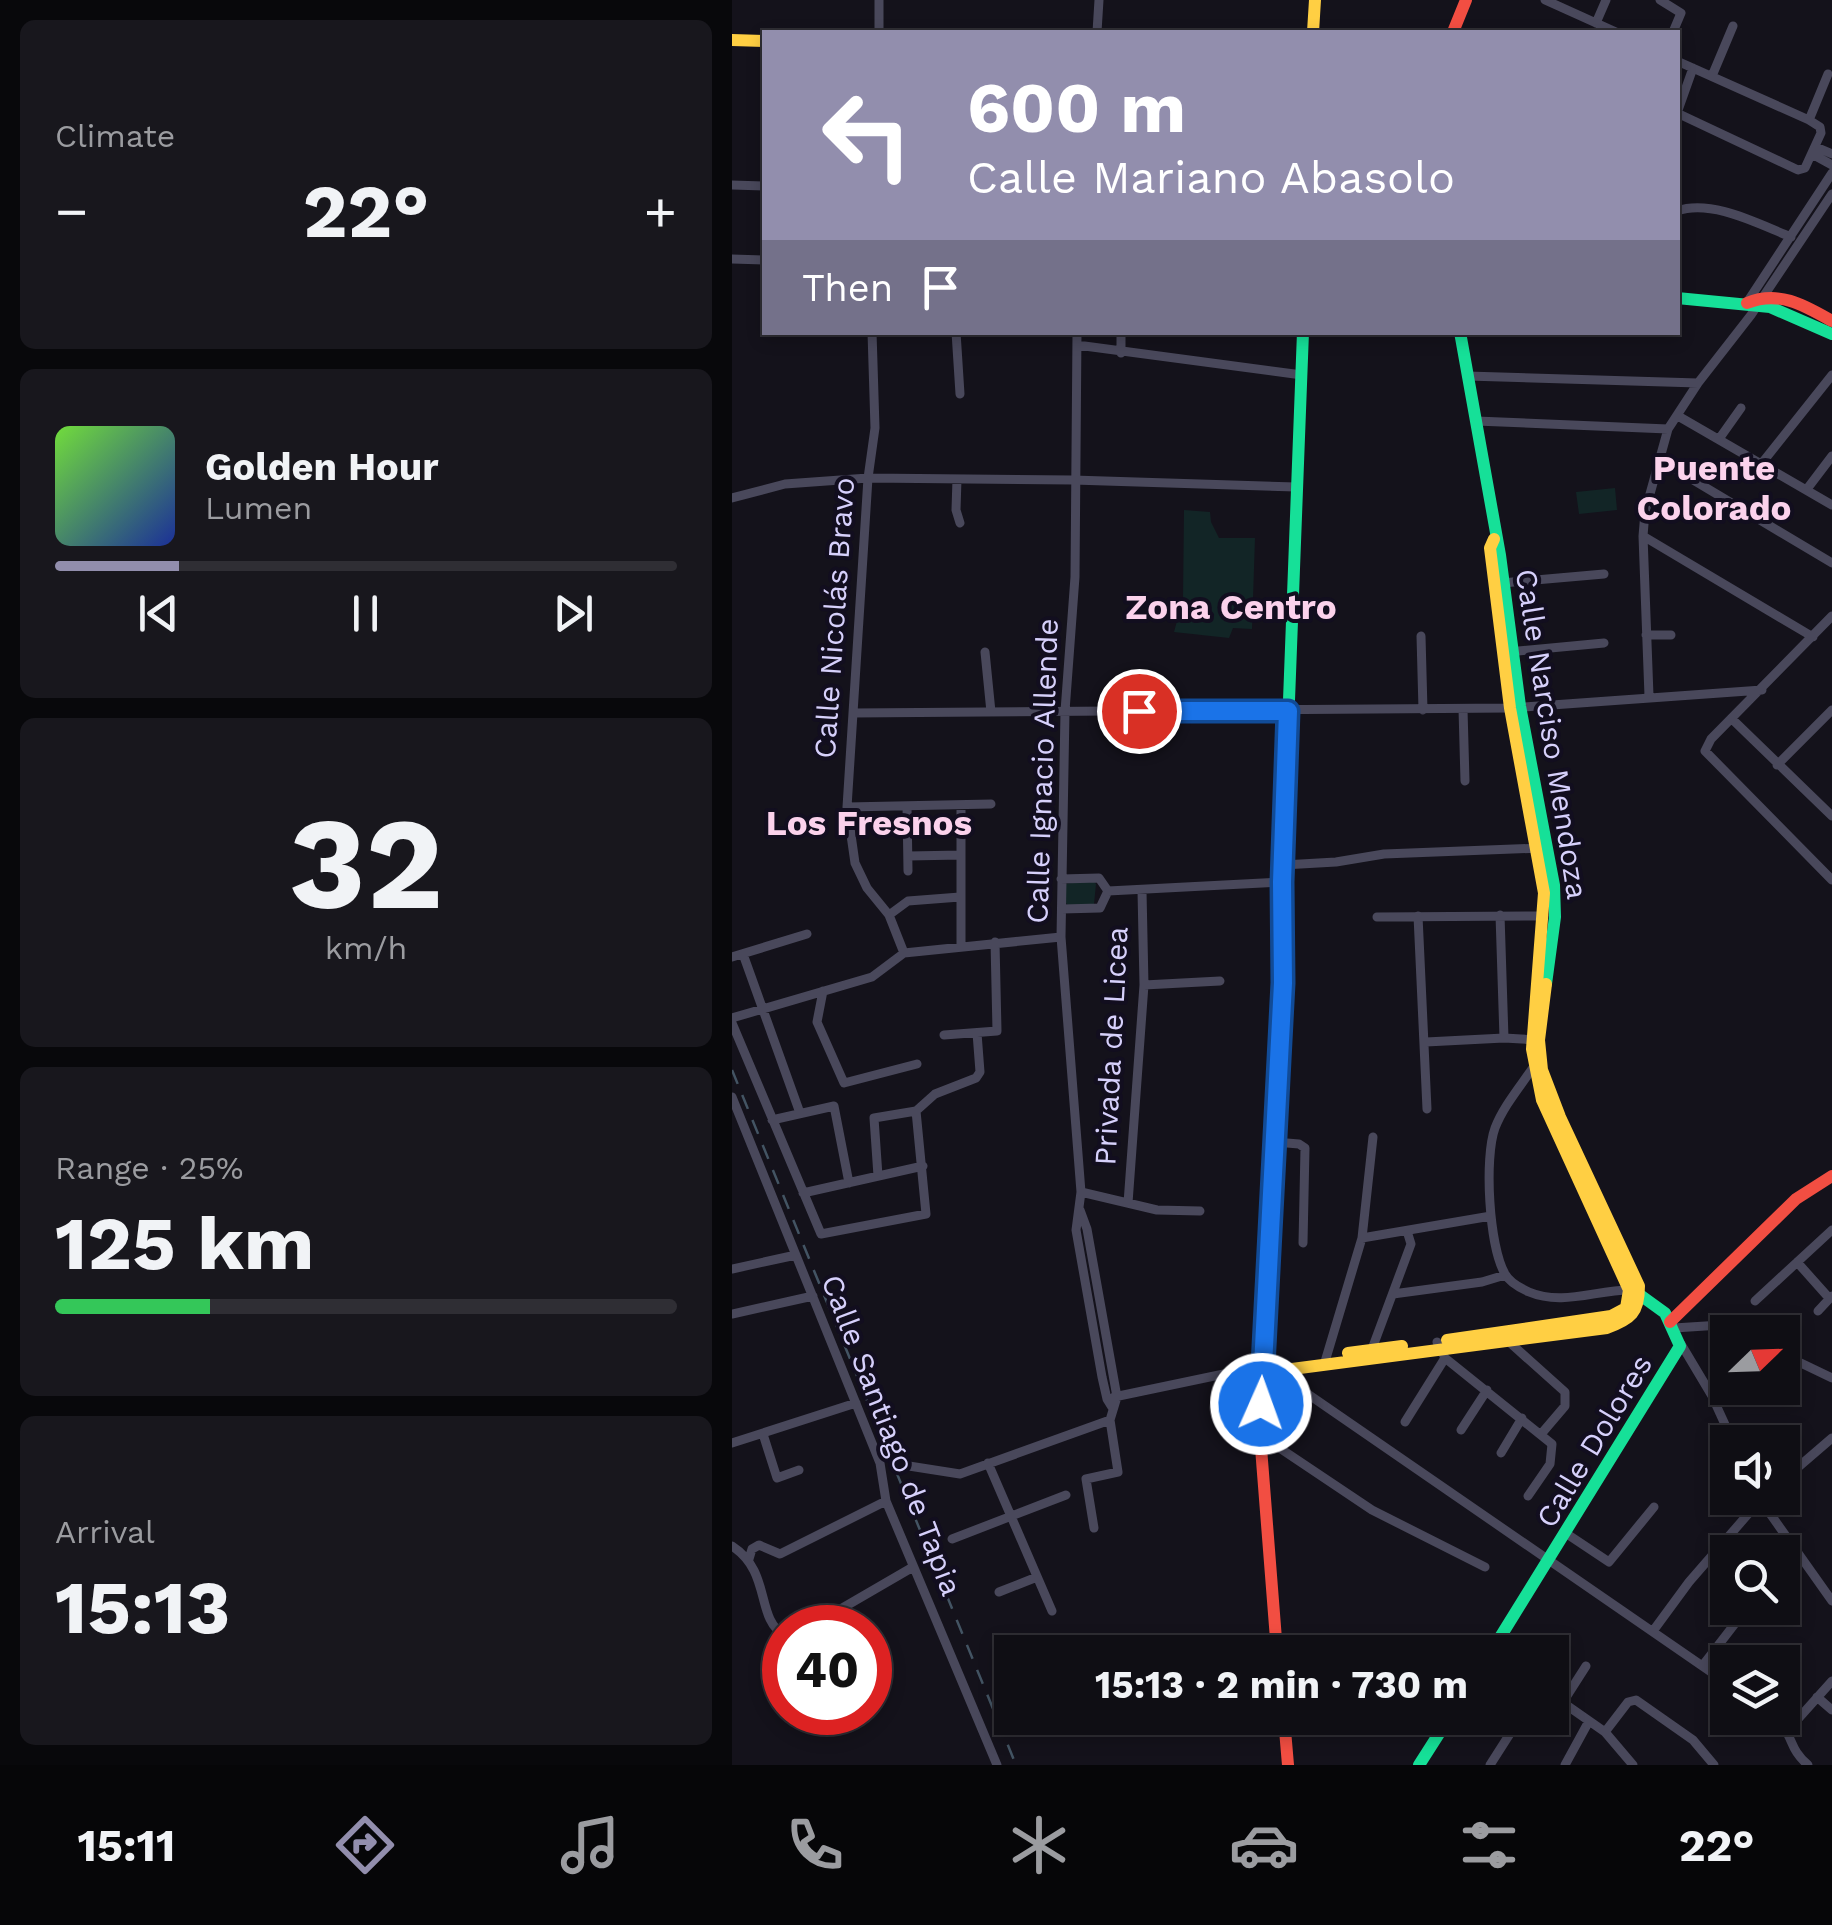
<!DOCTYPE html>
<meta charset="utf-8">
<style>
body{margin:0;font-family:"Work Sans",sans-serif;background:#18171d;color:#f1f3f6;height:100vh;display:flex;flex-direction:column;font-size:38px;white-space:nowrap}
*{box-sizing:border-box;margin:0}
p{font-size:32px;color:#9b9ca0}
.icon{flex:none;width:55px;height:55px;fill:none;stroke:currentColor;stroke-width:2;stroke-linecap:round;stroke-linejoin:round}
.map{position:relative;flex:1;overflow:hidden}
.panel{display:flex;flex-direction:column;gap:20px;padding:20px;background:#08080b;width:732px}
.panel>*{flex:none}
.top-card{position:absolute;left:30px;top:30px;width:918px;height:305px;border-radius:0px;box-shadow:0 5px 15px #0003,0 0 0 2px #2f2e34;background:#928ead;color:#fff;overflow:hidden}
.needle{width:65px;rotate:67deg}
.tools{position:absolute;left:978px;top:1315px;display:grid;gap:20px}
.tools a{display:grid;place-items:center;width:90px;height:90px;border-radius:0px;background:#0f0e14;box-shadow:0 5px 15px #0003,0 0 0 2px #2f2e34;font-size:50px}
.speed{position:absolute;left:30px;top:1605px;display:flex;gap:20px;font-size:50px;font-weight:700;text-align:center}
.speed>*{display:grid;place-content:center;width:130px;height:130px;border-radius:50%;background:#0f0e14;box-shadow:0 5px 15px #0003,0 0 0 2px #2f2e34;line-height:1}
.speed .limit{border:15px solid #d22;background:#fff;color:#111}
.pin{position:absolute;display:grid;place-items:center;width:85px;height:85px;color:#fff;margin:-42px;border:5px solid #fff;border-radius:50%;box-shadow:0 2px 10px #0007}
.me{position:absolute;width:110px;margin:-55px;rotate:2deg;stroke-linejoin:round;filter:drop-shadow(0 0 8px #0008)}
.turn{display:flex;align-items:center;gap:35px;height:210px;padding:0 40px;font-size:45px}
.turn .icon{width:130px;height:130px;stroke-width:2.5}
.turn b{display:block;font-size:70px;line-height:85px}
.then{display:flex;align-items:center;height:95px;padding:0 40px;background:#0003;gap:20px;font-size:38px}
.big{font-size:75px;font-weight:700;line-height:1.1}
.panel .tile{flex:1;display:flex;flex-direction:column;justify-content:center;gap:15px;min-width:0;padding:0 35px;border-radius:15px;background:#18171d}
.panel .dial{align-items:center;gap:0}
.dial b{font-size:130px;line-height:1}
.song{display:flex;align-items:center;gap:30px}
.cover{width:120px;height:120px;border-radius:15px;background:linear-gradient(135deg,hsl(100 70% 55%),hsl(230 70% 35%))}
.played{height:10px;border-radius:5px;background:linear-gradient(90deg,#928ead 20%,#2f2e34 20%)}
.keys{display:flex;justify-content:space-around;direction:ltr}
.heat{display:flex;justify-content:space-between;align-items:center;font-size:55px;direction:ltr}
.charge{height:15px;border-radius:8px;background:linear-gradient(90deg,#34c759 25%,#2f2e34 0)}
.trip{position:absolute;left:262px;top:1635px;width:575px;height:100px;border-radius:0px;background:#0f0e14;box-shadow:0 5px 15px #0003,0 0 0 2px #2f2e34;font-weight:700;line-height:100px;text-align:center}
.tabs{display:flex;height:160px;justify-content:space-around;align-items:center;background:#060608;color:#9b9ca0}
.tabs .icon{width:70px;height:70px}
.tabs .active{color:#928ead}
.tabs b{font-size:45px;color:#f1f3f6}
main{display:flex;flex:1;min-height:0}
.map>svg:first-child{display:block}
</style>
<main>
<section class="panel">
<div class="tile"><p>Climate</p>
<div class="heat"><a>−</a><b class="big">22°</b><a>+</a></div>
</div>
<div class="tile">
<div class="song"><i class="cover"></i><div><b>Golden Hour</b><p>Lumen</p></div></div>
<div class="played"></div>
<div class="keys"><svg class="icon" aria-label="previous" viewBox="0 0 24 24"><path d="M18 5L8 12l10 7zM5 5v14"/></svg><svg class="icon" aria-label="pause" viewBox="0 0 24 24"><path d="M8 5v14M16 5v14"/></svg><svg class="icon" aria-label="next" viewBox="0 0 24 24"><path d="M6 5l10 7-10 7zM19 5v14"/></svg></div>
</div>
<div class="tile dial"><b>32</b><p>km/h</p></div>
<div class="tile"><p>Range · 25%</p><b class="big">125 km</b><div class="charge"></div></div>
<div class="tile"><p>Arrival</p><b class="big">15:13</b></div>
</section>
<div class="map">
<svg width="1100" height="1765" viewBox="0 0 1100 1765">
<rect width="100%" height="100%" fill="#14121b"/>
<path fill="#122526" d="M883,488l2,22 -38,4 -3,-22z
M452,510l26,2 1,10 8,16h36l-3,91 -19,-1 -4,10 -55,-6 9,-33z
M360,880l4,4 -2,20 -26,1 -4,-4 1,-17z"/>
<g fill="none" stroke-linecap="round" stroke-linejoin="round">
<path stroke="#49485b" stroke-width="9" d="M813,0l71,32
M928,0l21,13 -8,19
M864,23l10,-23
M147,32v-32
M365,32l2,-32
M945,61l132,59 11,7 1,6 -16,35 -7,2 -121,-57
M980,76l21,-50
M945,113l16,-45
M1077,120l19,-46
M1084,147l16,7
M1080,154l20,11
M0,185l32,1
M945,211c35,-12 81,13 114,26
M0,259l32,1
M1016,301l84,-128
M140,332l3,96 -7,50 -21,329 8,56 12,25 22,27 15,38
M224,332l4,62
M345,332l-2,245 -10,134 -4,226 20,255 -5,38 26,147 5,22 5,8
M389,332v21
M345,345l225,30
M735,376l231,7
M946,416l154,89
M744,421l192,8
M987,439l22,-31
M926,459l174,104
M1030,463l70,-88
M225,479l-1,31 4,13
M1075,489l25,-33
M0,498l53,-14 83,-6 205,2 223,7
M911,536l170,101
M770,583l102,-9
M1100,616l-121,123 -6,12 127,129
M914,635h25
M689,636l2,74
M253,652l6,60
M776,652l96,-9
M917,696l-6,-160 2,-24 23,-83 30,-46 53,-68 81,-121
M731,709l2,72
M121,713l657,-5 252,-18
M1000,719l100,97
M1045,765l55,-55
M229,805v140
M175,806l1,65
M115,807l144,-3
M176,856l53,-1
M551,865l53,-3 48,-8 157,-6
M329,879l38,-1 9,13 -8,17 -38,1
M376,891l174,-9
M157,915l19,-14 52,-4
M768,915l4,123
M686,916l9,193
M645,917l167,-1
M172,953l157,-16
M11,954l57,159
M0,957l75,-23
M412,985l76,-4
M91,991l-6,31 27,61 73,-19
M0,1018l140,-41 32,-24
M0,1023l89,211 105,-20 -10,-103
M212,1035l53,-4 -2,-89
M694,1042l78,-4 34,2
M800,1069c-13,19 -29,38 -37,59 -11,30 -6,118 10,146 5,9 15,14 24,18 33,14 67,-2 100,-2
M0,1097l148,366 6,38 111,264
M40,1120l62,-14 15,77
M543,1142l24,2 6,4 -2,95
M146,1176l-4,-58 42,-7 19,-17 41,-16 4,-6 -3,-39
M349,1192l76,18 43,1
M71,1193l120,-27
M396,1203l16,-218 -2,-94
M348,1210l7,19 30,168 -7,23 8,52 -32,7 8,49
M630,1238l129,-22
M1065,1262l32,36
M0,1269l64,-14
M661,1294l89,-12 23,-7
M1023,1301l77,-71
M1086,1311l14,-15
M0,1314l81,-18
M942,1328l47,-3 19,7
M776,1341l57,51v14l-23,27
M705,1342l8,16 107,86 -2,20 -22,32
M949,1344l31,52 21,46
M640,1349l39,-105 -4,-13
M1050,1354l50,24
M592,1365l38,-127 11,-101
M548,1369l6,10 441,304
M382,1397l148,-31
M673,1422l40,-64
M729,1430l26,-40
M31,1434l14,44 22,-8
M528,1435l112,75 113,57
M0,1443l124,-40
M769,1453l21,-35
M256,1463l64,148
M177,1466l51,8 150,-54
M1050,1481l50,-43
M1027,1498l73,103
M835,1534l42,28 45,-55
M220,1539l114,-44
M0,1546c40,26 23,72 52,89
M17,1559l3,-10 7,-4 21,9 106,-53
M1050,1564l14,-17
M267,1592l38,-15
M76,1628l105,-61
M921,1631l36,-49 73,-84
M971,1665l44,-57
M820,1695l53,37 28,33
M1085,1697l15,13
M831,1702l23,-36
M1041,1718c23,17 13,28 35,47
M1057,1729l43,-48
M873,1732l23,-30 8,-2 57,40 21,25
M758,1765l30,-47
M833,1765l24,-44"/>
<path stroke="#16e098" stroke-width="12" d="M945,298l93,9 62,27
M728,332l40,223 20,151 34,179 1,32 -9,67
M551,858l20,-526
M759,1652l189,-306 -15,-33 -29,-21
M687,1765l30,-47"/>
<path stroke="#ffcf43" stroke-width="12" d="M581,32l2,-32
M0,40l32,1
M715,1340l164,-24 15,-8 3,-18 -87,-190 -10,-51 12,-156 -34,-185 -20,-160 4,-9
M616,1353l54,-7
M529,1373l346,-45c24,-9 32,-15 32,-42l-79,-169 -18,-47 -3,-30 7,-56"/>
<path stroke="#f24e42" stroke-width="12" d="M721,32l13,-32
M1015,303c32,-13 57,2 85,18
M938,1322l126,-123 36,-23
M545,1652l-17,-217 23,-452v-125
M552,1718l4,47"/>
<path stroke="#435463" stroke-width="2.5" stroke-dasharray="15 12" stroke-linecap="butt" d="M0,1070l284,695"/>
</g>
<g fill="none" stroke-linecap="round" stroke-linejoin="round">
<g stroke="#114b97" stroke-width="25">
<path id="route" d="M407,711h149l-6,171 1,101 -22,421"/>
</g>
<use href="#route" stroke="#1a73e8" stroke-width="18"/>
</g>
<g text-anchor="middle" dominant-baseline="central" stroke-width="8" stroke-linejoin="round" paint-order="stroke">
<g font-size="30" fill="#d6d0fb" stroke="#120e1f">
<text transform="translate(102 618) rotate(-86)">Calle Nicolás Bravo</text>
<text transform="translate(820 734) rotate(81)">Calle Narciso Mendoza</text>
<text transform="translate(310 771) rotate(-88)">Calle Ignacio Allende</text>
<text transform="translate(379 1046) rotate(-87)">Privada de Licea</text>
<text transform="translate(160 1435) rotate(69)">Calle Santiago de Tapia</text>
<text transform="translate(862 1441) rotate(-59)">Calle Dolores</text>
</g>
<g font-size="35" font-weight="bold" fill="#fbd2ec" stroke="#120e1f">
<text x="982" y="468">Puente<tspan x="982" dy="40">Colorado</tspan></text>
<text x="499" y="607">Zona Centro</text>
<text x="137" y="823">Los Fresnos</text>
</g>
</g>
</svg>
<div class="tools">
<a><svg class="needle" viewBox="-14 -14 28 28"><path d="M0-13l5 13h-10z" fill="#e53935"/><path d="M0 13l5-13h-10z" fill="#9b9ca0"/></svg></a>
<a><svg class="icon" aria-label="sound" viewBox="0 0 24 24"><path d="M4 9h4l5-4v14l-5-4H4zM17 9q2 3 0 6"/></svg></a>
<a><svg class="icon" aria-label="search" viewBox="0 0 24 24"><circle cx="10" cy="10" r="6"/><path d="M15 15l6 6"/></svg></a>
<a><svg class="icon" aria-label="layers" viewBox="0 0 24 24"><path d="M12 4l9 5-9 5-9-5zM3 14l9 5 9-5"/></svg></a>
</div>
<div class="speed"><div class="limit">40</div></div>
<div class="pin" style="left:407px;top:711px;background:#d93025"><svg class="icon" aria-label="arrive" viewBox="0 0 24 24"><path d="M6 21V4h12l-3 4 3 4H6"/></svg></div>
<svg class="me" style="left:529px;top:1404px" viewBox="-20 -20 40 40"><circle r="17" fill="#1a73e8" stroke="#fff" stroke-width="3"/><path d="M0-11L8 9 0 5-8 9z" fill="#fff"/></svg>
<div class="trip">15:13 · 2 min · 730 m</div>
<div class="top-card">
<div class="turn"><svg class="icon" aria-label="left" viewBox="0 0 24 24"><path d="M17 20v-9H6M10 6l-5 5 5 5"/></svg><div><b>600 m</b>Calle Mariano Abasolo</div></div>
<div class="then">Then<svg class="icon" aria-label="arrive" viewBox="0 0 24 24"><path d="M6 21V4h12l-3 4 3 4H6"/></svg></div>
</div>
</div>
</main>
<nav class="tabs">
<b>15:11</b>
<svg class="icon active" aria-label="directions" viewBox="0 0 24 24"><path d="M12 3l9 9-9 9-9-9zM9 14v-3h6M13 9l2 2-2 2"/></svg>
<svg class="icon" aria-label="music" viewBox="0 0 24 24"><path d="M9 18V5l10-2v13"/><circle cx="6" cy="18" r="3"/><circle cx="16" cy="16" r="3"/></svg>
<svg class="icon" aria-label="phone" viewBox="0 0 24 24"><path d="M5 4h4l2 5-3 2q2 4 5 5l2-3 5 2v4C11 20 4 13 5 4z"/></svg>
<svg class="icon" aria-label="climate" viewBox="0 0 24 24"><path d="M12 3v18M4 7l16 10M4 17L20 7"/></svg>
<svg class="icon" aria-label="car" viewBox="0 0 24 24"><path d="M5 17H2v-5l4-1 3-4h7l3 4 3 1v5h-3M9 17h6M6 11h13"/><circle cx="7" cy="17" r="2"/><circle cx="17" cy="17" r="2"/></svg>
<svg class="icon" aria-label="filters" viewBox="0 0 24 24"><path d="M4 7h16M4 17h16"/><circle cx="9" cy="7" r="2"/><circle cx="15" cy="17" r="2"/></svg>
<b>22°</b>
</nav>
